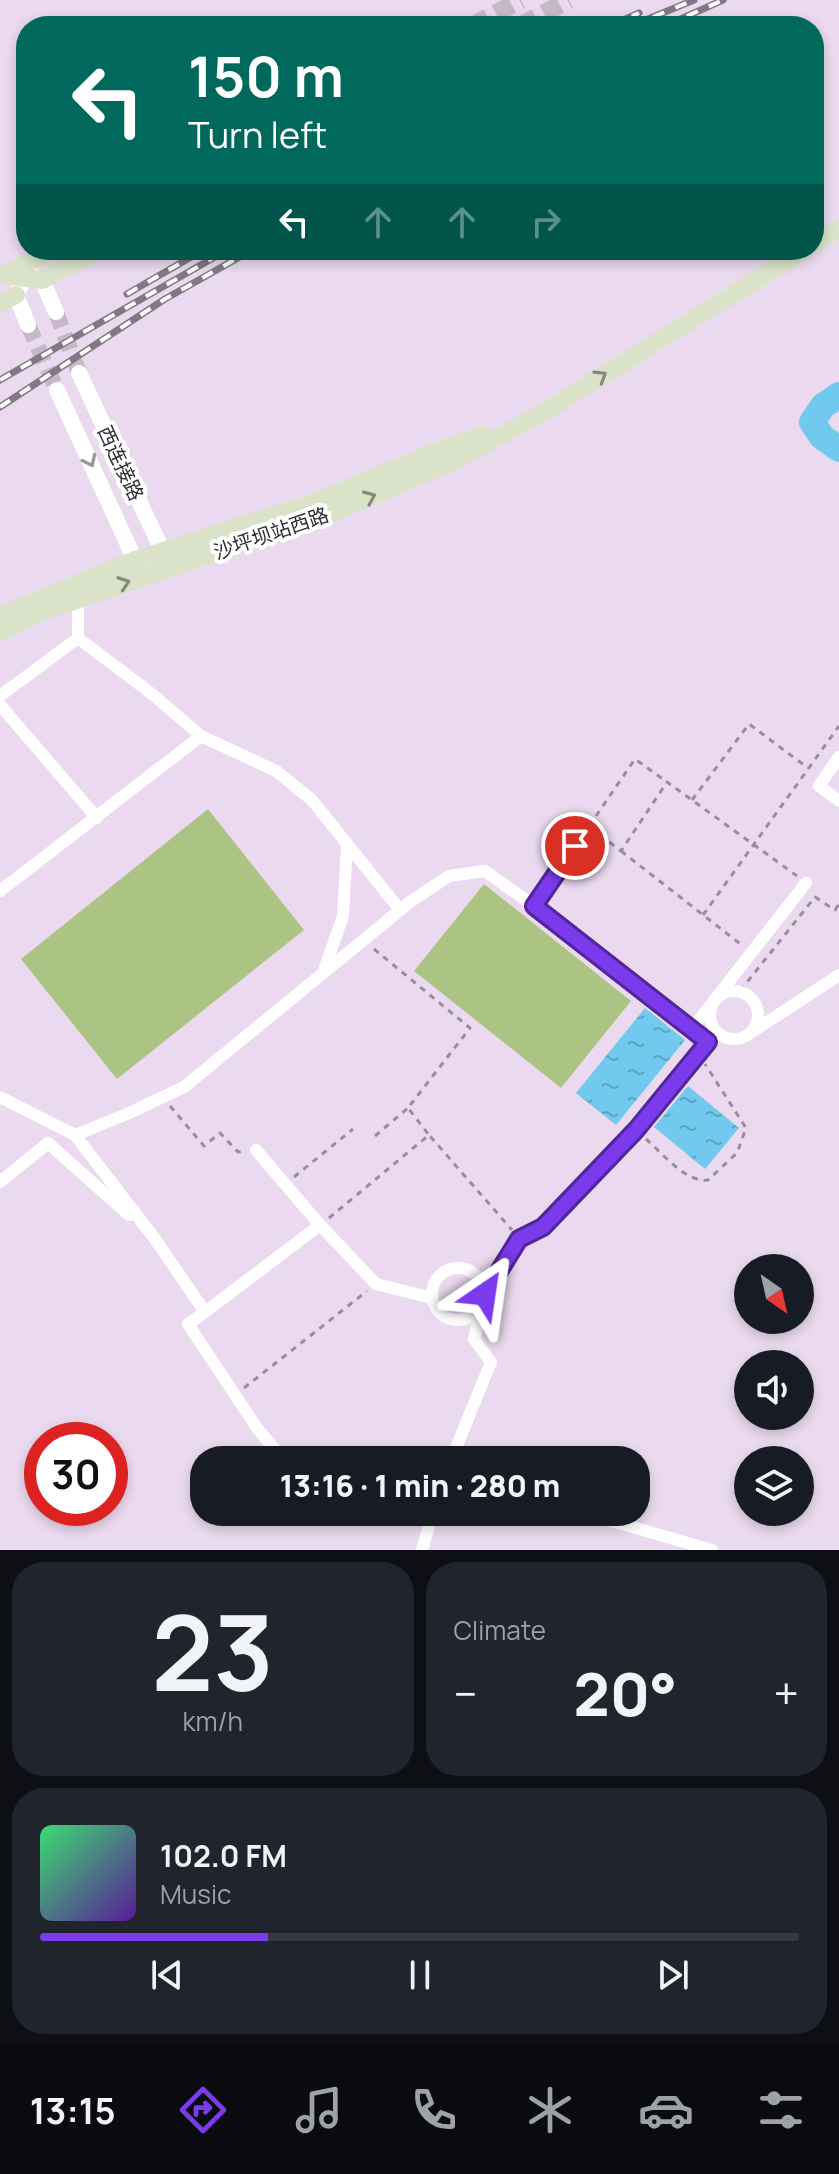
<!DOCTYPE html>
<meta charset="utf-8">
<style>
body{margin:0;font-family:Manrope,"Noto Sans SC",sans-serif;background:#20242c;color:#f1f3f6;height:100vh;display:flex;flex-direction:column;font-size:30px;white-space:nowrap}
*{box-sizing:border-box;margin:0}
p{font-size:26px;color:#9ea1a6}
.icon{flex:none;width:44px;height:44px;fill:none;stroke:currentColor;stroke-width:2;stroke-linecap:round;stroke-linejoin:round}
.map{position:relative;height:1550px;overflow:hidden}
.sheet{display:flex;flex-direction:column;gap:12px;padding:12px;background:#0d0f14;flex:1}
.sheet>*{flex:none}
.banner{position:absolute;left:16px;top:16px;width:808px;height:244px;border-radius:32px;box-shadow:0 4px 12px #0003;background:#00695c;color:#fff;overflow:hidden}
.needle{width:52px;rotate:146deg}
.buttons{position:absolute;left:734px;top:1254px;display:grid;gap:16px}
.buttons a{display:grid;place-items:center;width:80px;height:80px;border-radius:50%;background:#171b24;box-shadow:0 4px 12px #0003;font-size:40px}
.speed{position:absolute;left:24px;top:1422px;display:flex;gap:16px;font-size:40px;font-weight:700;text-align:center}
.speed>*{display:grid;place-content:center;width:104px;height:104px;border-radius:50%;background:#171b24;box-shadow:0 4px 12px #0003;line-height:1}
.speed .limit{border:12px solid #d22;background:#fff;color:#111}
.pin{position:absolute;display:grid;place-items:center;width:68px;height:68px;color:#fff;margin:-34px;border:4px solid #fff;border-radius:50%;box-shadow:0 2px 8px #0007}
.me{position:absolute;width:88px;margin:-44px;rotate:32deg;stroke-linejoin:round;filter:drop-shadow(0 0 6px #0008)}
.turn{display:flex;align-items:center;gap:28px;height:168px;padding:0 40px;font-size:36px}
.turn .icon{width:104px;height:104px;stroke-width:2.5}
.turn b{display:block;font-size:56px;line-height:68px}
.lanes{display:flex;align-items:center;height:76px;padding:0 40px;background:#0003;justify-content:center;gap:40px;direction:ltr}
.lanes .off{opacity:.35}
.big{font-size:60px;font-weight:800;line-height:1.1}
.sheet .card{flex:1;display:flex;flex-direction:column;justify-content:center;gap:12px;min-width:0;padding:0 28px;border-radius:32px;background:#20242c}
.sheet .dial{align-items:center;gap:0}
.dial b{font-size:104px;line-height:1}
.song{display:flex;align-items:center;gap:24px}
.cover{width:96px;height:96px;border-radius:12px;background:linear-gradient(135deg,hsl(140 70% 55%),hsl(270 70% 35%))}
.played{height:8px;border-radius:4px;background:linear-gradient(90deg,#7c3aed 30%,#363941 30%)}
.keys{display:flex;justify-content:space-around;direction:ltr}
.heat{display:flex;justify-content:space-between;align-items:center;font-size:44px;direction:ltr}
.sheet .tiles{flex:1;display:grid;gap:12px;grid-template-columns:1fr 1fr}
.card:last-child{grid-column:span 2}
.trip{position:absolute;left:190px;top:1446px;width:460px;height:80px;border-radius:32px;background:#171b24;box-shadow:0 4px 12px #0003;font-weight:800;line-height:80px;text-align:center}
.dock{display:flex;height:128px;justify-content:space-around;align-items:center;background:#090b0e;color:#9ea1a6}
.dock .icon{width:56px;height:56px}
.dock .selected{color:#7c3aed}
.dock b{font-size:36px;color:#f1f3f6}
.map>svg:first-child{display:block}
</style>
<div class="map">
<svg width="839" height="1550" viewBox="0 0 839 1550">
<defs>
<pattern id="water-ripples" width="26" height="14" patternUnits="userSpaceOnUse" patternTransform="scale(2)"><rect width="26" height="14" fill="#71c9ed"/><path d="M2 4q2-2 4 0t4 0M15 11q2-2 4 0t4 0" fill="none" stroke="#5da3c1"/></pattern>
</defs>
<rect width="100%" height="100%" fill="#ebdaef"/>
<path fill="#acc483" d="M208,809l96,121 -187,149 -96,-120z
M484,884l147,117 -70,87 -147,-117z"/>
<path fill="url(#water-ripples)" d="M645,1008l40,32 -69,85 -40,-32z
M688,1086l51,42 -34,41 -51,-42z"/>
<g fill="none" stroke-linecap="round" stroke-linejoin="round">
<path stroke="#71c9ed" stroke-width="26" d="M839,395l-16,11 -11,16 10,15 17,12"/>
<path stroke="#c6b7c9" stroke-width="16" stroke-dasharray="16 8" stroke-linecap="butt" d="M56,312l23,61
M28,325l29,65"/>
<path stroke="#c6b7c9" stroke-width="18" stroke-dasharray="18 9" stroke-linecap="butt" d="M472,26l49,-26
M520,26l49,-26"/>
<path stroke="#998d9c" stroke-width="3" stroke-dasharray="6 6" stroke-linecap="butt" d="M692,800l57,-76 59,44
M596,816l39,-57 32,23
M600,835l21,16 46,-69 130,94
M621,851l122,95
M703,915l136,-189
M374,949l96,79 -62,80 21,27
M740,991l75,-94 20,13 4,-6
M170,1106l34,40 16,-13 18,19 6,-1
M375,1136l33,-28
M646,1139c16,14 40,44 62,41l29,-27 9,-25 -41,-64
M294,1177l59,-48
M329,1218l100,-83 83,95
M244,1388l123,-97"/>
<path stroke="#fff" stroke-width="12" d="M78,599v39
M0,696l78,-58 74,56 49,42
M0,705l97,113
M839,757l-20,29 20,15
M0,891l201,-155 75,35 36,29 88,110
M534,906l55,-79
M324,970l19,-54 4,-72
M710 1015a24 24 0 1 1 48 0a24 24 0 1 1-48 0Z
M691,1030l115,-147
M752,1032l87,-57
M0,1097l75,38 52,-21 57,-27 226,-185 39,-26 36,-5 49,35 174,136
M75,1135l80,104 50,73 115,-87
M256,1150l64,75 56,59 56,14
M0,1182l48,-39 81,72
M432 1294a26 26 0 1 1 52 0a26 26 0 1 1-52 0Z
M205,1312l-17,12 69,104 27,32
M451,1460l40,-98 -17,-23 11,-45 34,-55 24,-12 93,-97 79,-98
M580,1512l132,38
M422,1550l11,-38"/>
<path stroke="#fff" stroke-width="16" d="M42,280l14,32
M28,325l-12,-30 14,-28
M79,373l84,179
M57,390l78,170"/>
<path stroke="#dae3c9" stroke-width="18" d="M814,244l25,-15
M6,274l48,-24
M5,275l37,5 53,-28
M0,303l16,-8
M0,615l135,-55 177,-57 132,-55 40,-13
M0,633l44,-22 276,-93 128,-54 86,-46 271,-168"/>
<g stroke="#827885" stroke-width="7">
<path id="rail" d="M610,26l29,-13
M631,26l63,-26
M665,26l58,-26
M127,294l66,-38
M0,380l227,-130
M0,407l165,-108 87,-49"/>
</g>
<use href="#rail" stroke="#fff" stroke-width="4" stroke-dasharray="12" stroke-linecap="butt"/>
</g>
<defs><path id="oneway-chevron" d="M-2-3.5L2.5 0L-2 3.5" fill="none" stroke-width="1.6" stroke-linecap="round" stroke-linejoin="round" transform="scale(2)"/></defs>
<g stroke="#86877e">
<use href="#oneway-chevron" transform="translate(601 376) rotate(-32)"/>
<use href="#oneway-chevron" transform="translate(370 497) rotate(-23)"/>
<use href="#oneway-chevron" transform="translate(124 583) rotate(-19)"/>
</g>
<use stroke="#989599" href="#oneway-chevron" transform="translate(90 461) rotate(65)"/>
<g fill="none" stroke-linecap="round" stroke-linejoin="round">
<g stroke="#51269a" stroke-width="20">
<path id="route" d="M485,1294l34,-55 24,-12 93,-97 72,-88 -174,-136 41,-60"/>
</g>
<use href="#route" stroke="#7c3aed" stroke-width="14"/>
</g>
<g text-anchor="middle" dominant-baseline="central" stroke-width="8" stroke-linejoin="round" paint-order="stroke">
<g font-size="20" fill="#312b33" stroke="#fff">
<text transform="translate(121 463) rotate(65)">西连接路</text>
<text transform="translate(271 533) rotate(-19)">沙坪坝站西路</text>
</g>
</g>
</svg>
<div class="buttons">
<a><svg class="needle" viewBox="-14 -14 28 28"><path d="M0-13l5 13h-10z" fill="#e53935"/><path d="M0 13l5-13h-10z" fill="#9ea1a6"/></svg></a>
<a><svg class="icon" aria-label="sound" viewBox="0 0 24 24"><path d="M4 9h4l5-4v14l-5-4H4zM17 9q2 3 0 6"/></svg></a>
<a><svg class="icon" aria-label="layers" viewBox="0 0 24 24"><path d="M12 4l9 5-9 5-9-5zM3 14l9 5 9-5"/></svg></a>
</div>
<div class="speed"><div class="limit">30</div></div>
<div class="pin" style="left:575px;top:846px;background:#d93025"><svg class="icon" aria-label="arrive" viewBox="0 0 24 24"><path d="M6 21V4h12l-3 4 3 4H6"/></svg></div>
<svg class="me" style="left:485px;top:1294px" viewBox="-20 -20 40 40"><path d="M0-17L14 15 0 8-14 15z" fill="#7c3aed" stroke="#fff" stroke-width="4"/></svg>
<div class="trip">13:16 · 1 min · 280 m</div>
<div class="banner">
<div class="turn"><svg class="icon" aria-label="left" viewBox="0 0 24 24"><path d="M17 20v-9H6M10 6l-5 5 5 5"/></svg><div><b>150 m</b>Turn left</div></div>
<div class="lanes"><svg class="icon" aria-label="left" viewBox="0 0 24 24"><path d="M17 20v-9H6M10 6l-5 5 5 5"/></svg><svg class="icon off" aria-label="ahead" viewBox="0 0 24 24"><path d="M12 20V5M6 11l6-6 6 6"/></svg><svg class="icon off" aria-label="ahead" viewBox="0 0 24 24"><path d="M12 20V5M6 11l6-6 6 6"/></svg><svg class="icon off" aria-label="right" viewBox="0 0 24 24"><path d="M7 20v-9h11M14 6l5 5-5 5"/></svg></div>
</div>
</div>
<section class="sheet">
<div class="tiles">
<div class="card dial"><b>23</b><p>km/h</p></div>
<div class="card"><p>Climate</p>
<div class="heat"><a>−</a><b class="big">20°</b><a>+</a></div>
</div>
<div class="card">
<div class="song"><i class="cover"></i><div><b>102.0 FM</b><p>Music</p></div></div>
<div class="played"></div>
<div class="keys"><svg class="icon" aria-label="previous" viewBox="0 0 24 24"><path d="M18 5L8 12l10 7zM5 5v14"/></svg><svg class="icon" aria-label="pause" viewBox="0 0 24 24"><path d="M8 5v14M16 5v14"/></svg><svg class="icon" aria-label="next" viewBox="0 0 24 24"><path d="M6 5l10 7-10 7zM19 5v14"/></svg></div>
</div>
</div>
</section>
<nav class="dock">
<b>13:15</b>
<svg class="icon selected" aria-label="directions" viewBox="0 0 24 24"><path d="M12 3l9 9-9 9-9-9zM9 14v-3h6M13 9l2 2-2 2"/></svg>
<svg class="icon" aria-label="music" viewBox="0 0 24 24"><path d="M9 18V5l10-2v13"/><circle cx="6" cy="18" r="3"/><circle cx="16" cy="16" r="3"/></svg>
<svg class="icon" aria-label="phone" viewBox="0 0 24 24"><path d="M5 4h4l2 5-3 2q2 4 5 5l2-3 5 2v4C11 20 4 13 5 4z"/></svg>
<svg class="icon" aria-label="climate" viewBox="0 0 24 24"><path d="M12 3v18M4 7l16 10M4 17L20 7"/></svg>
<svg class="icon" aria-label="car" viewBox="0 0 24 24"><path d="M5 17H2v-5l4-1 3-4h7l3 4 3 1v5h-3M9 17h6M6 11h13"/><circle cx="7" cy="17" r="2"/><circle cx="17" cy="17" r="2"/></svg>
<svg class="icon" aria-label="filters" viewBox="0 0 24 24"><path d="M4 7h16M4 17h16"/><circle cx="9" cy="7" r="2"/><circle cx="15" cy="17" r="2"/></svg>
</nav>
